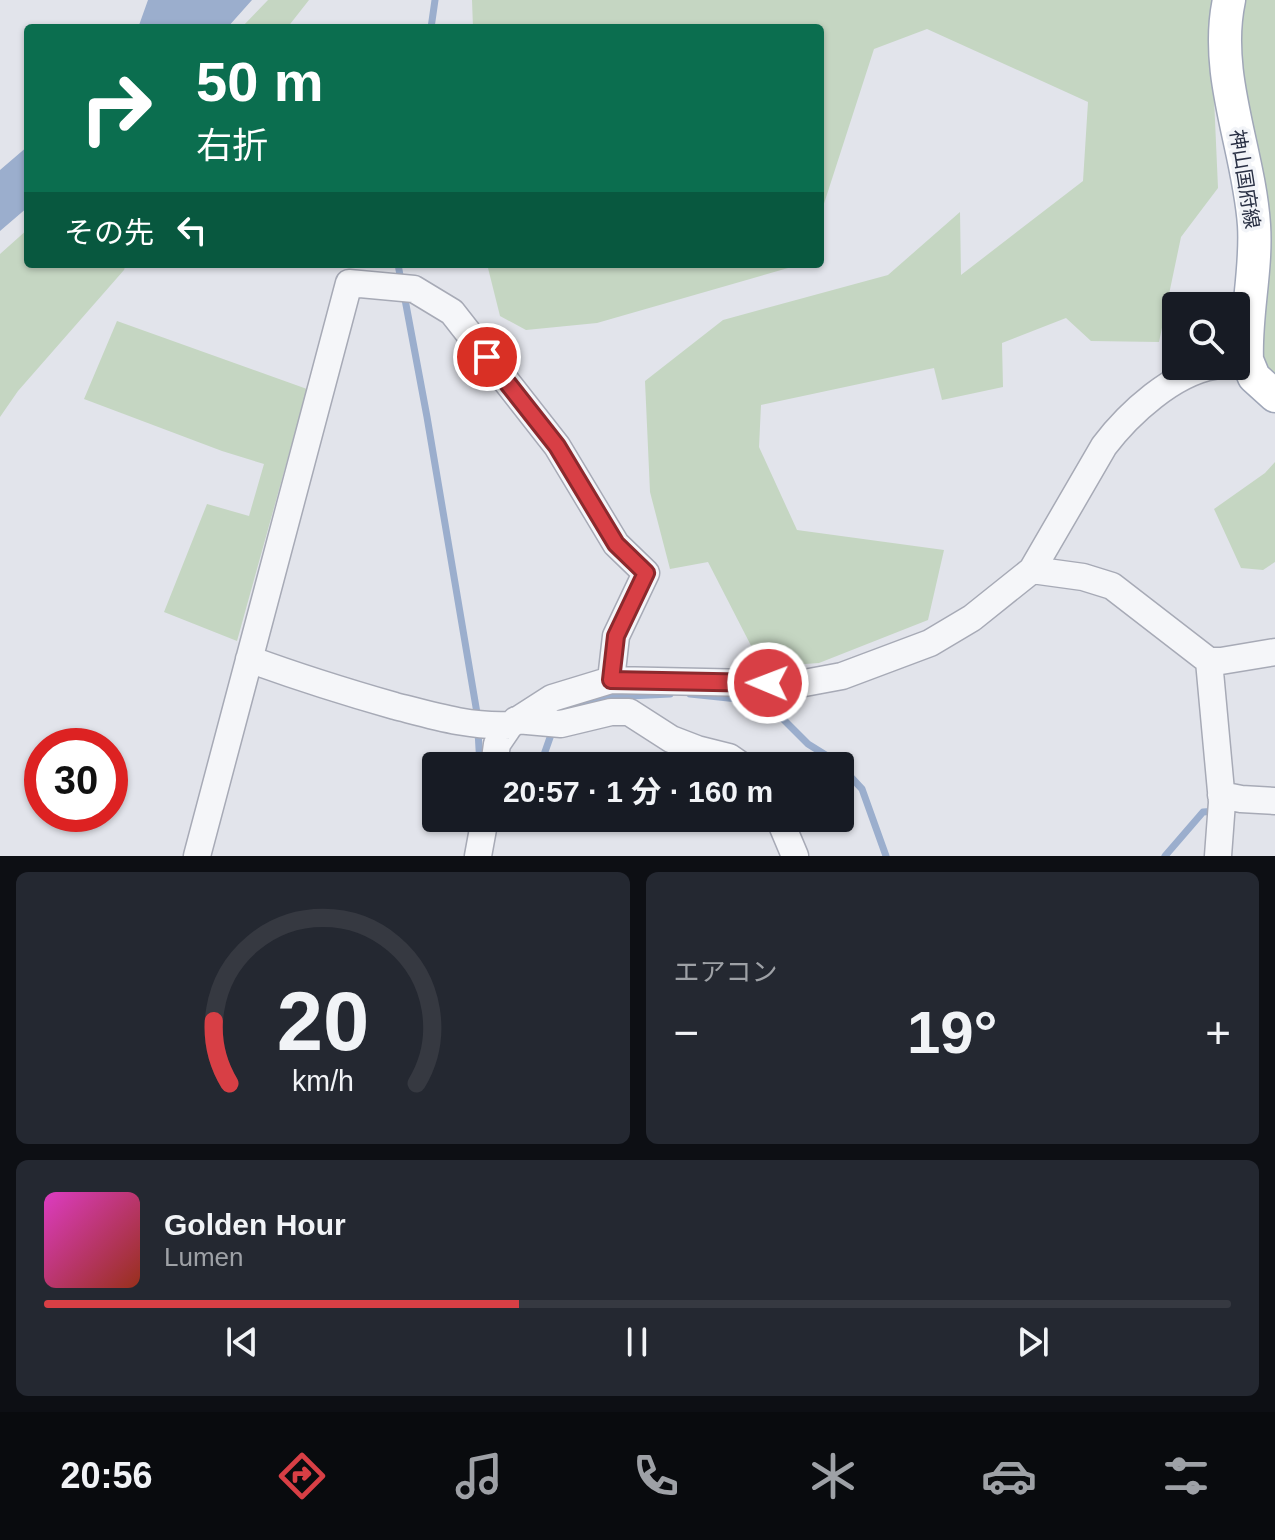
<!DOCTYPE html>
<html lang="ja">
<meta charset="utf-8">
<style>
body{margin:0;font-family:Helvetica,"Noto Sans JP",sans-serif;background:#242831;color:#f1f3f6;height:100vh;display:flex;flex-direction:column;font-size:30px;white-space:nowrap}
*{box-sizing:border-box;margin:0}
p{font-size:26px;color:#9ea1a6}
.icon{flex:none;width:44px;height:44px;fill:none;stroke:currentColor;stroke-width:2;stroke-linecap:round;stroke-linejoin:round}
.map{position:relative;height:856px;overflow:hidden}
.side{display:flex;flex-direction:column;gap:16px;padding:16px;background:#0d0f14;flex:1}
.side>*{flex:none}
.hud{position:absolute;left:24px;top:24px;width:800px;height:244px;border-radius:8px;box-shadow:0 2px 6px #0004;background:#0b6e4f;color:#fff;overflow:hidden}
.fabs{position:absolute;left:1162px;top:292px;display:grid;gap:16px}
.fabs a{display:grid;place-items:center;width:88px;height:88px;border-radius:8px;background:#171b24;box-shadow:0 2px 6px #0004;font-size:40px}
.speed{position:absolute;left:24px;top:728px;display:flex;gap:16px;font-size:40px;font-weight:700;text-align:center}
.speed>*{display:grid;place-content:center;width:104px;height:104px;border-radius:50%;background:#171b24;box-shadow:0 2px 6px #0004;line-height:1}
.speed .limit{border:12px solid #d22;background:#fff;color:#111}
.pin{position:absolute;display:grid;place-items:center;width:68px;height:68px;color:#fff;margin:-34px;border:4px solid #fff;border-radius:50%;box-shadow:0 2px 8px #0007}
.me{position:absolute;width:88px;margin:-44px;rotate:271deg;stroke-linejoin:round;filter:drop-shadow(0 0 6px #0008)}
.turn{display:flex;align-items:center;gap:28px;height:168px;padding:0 40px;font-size:36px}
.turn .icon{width:104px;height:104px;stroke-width:2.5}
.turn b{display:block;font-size:56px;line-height:68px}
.then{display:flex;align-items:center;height:76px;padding:0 40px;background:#0003;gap:16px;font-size:30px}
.big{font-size:60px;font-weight:700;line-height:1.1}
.side .tile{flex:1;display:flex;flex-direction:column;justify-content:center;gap:12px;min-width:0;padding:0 28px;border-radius:12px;background:#242831}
.side .dial{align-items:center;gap:0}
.dial svg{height:208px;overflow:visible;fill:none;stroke:#363941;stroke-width:7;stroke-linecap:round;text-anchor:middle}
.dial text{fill:#f1f3f6;stroke:none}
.song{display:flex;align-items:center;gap:24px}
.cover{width:96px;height:96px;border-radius:12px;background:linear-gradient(135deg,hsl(310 70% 55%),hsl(10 70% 35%))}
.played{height:8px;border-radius:4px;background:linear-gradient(90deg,#d83f45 40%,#363941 40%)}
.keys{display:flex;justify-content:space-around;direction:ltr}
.heat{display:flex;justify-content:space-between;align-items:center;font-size:44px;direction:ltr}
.side .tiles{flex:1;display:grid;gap:16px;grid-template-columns:1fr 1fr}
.tile:last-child{grid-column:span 2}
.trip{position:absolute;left:422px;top:752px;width:432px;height:80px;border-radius:8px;background:#171b24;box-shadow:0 2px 6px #0004;font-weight:700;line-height:80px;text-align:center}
.menu{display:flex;height:128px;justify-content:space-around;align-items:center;background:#090b0e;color:#9ea1a6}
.menu .icon{width:56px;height:56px}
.menu .selected{color:#d83f45}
.menu b{font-size:36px;color:#f1f3f6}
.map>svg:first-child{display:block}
</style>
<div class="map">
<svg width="1275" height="856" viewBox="0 0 1275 856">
<rect width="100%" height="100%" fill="#e2e4eb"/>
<path fill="#c5d6c2" d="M268,0h41l-22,28h-46z
M472,0h743l-4,30 7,158 -37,49 -22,105 -68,-1 -25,-23 -64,25 1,44 -61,13 -8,-32 -173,37 -2,42 38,83 147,20 -16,70 -109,43 -57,4 -54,-105 -38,7 -20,-77 -5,-111 78,-61 165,-45 72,-63 1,63 122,-94 5,-79 -161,-73 -53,20 -54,167v-188h-347z
M1238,0h37v378l-14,-13 -27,-343z
M28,229v35h98l-2,6 -106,121 -18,26v-163z
M487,264h304l-3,4 -191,55 -71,7 -26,-14z
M117,321l190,68 -70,252 -73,-29 43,-108 42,12 15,-52 -42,-13 -138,-52z
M1275,462v100l-12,8 -22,-2 -27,-59 51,-36z"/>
<path fill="#9baecd" d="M148,0h104l-25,28h-89z
M28,146v61l-28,24v-61z"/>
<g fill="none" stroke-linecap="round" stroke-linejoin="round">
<path stroke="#9baecd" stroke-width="7" d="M431,28l4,-28
M398,264l3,17
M404,294l23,123 51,302
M690,694l76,8 42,42 29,18 25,27 24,67
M558,717l3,-8 48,-12 61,-3
M478,731l2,35
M540,766l13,-37
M1165,856l38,-44 14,-1"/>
<g stroke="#a7aab6" stroke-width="29">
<path id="minor" d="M1032,570l51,7 29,9 97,75h12l54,-9
M249,659c49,18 97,33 146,47 39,10 75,21 115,19
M1209,661l13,141 -4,54
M516,720l45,4 50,-12h18l42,27 26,10 32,8 13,9
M494,766l3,-22 13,-19 42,-27 59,-18 188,4 43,-8 88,-33 42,-25 60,-48 72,-124c25,-33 69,-73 110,-80
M1221,795l20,4 34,2
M779,818l16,38
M197,856l152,-573 65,6 38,23 105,134 59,98 30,29 -30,63 -5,44
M478,856l7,-38"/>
</g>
<g stroke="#a0a7b8" stroke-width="35">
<path id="major" d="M1229,0c-16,75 20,150 25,225 3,45 -9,90 -7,135l7,17 21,19"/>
</g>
<use href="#minor" stroke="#f5f6f9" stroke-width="26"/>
<use href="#major" stroke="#fff" stroke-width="32"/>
</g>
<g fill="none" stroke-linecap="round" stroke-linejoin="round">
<g stroke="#8c292d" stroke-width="20">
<path id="route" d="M487,357l70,89 59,98 30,29 -30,63 -5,44 157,3"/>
</g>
<use href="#route" stroke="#d83f45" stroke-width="14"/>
</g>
<g text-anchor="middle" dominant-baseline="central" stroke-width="7" stroke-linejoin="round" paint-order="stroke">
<g font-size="20" fill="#293044" stroke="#f2f4f8">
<text transform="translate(1245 179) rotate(81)">神山国府線</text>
</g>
</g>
</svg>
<div class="fabs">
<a><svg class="icon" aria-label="search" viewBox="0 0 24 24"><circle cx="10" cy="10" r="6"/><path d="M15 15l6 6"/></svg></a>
</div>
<div class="speed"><div class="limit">30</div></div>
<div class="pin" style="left:487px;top:357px;background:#d93025"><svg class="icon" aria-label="arrive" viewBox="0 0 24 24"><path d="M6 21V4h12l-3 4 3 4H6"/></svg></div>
<svg class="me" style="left:768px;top:683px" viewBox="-20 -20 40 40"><circle r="17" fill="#d83f45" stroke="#fff" stroke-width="3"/><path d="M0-11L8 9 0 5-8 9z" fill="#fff"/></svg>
<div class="trip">20:57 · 1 分 · 160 m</div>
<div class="hud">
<div class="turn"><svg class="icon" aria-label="right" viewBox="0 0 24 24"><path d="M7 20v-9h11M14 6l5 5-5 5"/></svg><div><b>50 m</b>右折</div></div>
<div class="then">その先<svg class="icon" aria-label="left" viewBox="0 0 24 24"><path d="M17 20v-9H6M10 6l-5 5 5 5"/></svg></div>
</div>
</div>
<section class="side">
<div class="tiles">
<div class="tile dial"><svg viewBox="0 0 100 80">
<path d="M14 69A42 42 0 1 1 86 69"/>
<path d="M14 69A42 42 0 0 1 8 45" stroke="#d83f45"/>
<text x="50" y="56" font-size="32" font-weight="700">20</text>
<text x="50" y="72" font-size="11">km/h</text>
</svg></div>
<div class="tile"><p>エアコン</p>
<div class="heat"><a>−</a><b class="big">19°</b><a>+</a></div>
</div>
<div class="tile">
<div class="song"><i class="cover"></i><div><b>Golden Hour</b><p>Lumen</p></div></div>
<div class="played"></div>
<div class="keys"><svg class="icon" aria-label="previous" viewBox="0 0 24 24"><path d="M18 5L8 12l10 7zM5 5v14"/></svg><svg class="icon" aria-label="pause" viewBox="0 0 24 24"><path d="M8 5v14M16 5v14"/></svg><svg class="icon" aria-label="next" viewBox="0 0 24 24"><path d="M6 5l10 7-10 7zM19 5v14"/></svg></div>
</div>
</div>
</section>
<nav class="menu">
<b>20:56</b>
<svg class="icon selected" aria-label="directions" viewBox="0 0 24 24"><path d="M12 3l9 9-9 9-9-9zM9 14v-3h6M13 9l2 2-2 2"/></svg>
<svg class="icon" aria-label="music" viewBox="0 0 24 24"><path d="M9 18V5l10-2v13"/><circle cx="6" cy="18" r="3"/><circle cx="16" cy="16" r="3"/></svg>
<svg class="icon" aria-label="phone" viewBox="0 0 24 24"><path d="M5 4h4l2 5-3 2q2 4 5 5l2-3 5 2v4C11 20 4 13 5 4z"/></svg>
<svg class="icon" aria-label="climate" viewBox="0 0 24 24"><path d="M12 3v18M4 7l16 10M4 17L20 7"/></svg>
<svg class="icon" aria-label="car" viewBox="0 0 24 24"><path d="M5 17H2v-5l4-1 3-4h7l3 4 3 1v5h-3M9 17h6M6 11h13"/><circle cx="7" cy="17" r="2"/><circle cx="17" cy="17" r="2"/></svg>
<svg class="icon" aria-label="filters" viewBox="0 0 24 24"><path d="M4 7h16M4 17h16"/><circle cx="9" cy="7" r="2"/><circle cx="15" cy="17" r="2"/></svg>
</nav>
